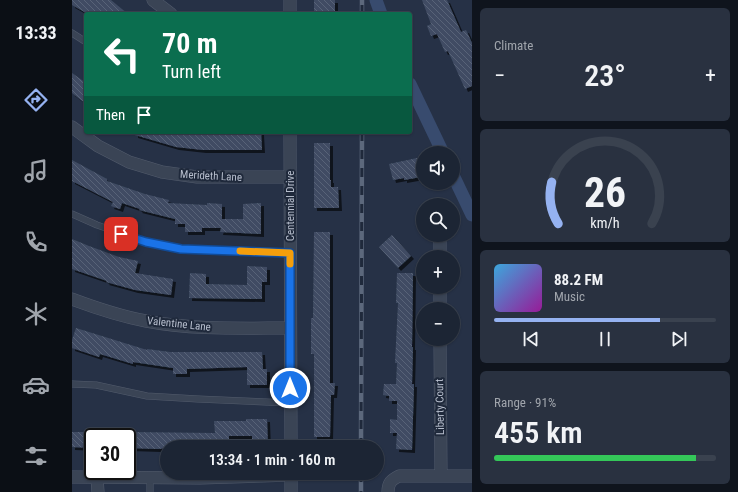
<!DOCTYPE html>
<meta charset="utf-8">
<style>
body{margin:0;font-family:"Roboto Condensed",sans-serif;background:#293140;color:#f1f3f6;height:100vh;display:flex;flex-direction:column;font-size:15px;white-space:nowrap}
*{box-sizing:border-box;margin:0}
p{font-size:13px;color:#a0a5ac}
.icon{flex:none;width:22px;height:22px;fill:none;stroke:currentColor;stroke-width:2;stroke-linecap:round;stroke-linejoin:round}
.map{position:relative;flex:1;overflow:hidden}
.panel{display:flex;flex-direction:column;gap:8px;padding:8px;background:#0f141d;width:266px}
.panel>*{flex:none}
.guide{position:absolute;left:12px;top:12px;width:328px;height:122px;border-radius:4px;box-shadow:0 1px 3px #0004,0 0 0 1px #3a424f;background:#0b6e4f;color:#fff;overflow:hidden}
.tools{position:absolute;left:344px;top:146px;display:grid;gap:8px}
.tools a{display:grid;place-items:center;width:44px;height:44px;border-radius:50%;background:#1c2534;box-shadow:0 1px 3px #0004,0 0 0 1px #3a424f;font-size:20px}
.speed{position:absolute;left:12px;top:428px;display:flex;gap:8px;font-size:20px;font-weight:700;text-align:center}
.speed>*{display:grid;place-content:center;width:52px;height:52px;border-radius:50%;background:#1c2534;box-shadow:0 1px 3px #0004,0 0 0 1px #3a424f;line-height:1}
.speed .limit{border:2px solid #111;border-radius:6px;background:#fff;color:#111}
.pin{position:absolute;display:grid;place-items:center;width:34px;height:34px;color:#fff;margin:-17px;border-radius:8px;box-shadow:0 2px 6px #0006}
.me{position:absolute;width:44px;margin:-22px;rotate:0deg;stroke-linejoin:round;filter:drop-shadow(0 0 3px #0008)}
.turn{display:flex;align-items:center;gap:14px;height:84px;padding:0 12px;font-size:18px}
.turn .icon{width:52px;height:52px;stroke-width:2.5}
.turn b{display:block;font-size:28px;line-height:34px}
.then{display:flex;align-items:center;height:38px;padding:0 12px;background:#0003;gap:8px;font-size:15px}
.big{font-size:30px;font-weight:600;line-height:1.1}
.panel .widget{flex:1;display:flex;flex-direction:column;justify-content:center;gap:6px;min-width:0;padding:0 14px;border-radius:6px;background:#293140}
.panel .dial{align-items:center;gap:0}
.dial svg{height:104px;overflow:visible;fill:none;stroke:#3a424f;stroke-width:7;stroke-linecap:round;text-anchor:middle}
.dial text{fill:#f1f3f6;stroke:none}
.song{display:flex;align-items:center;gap:12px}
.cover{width:48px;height:48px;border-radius:6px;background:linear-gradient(135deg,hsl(200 70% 55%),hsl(300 70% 35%))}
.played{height:4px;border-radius:2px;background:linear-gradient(90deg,#95b2f1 75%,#3a424f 75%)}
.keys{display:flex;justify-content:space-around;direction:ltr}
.heat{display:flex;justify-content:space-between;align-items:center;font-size:22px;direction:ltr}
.charge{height:6px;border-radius:3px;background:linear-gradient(90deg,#34c759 91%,#3a424f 0)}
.trip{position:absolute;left:88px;top:440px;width:224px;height:40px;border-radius:20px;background:#1c2534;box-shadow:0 1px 3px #0004,0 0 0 1px #3a424f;font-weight:600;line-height:40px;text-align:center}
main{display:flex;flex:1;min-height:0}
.dock{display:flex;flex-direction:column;width:72px;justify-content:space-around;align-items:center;background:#0b0f15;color:#a0a5ac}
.dock .icon{width:28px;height:28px}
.dock .selected{color:#95b2f1}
.dock b{font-size:18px;color:#f1f3f6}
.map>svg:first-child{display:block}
</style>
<main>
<nav class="dock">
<b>13:33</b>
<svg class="icon selected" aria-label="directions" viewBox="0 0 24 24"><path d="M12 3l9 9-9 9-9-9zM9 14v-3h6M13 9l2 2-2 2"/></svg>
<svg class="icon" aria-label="music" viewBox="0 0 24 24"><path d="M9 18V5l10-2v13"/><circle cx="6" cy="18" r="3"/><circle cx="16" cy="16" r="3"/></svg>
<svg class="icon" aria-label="phone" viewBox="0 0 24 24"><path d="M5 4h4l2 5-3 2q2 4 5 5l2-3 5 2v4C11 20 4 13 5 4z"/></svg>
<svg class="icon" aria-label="climate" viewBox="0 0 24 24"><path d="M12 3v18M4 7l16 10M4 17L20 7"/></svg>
<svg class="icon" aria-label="car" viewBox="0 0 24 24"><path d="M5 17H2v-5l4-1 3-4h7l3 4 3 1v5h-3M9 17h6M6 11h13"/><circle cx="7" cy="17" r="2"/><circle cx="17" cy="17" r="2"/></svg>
<svg class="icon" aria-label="filters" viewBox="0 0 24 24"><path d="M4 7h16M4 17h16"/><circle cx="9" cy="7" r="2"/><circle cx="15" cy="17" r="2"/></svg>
</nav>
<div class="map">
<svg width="400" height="492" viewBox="0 0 400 492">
<defs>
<pattern id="building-back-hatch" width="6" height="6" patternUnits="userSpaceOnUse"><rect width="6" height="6" fill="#3f4c63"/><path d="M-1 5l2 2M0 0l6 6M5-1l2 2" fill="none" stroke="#596478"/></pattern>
<filter id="shadow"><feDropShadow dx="3" dy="3" stdDeviation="0" flood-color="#0009"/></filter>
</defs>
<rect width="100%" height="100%" fill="#263146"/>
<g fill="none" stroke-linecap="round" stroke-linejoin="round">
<path stroke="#384b6e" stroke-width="13" d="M304,0l5,14
M338,84l33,69
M381,175l19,40"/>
</g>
<path fill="url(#building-back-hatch)" filter="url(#shadow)" d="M0,0h39l17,14h-40l-16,-9z
M242,0h21v14h-21z
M350,0h25l14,32 5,-2 6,13v43l-7,3 -17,-38 -3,1 -8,-18 -6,2 -4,-10 4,-2z
M0,73l14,10v21l-14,-11z
M63,132h69l21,2v-2h36l1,18h-59l-27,-3 -41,-12z
M242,143h16v37h1v7h7l1,21h-25z
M345,158l4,19 -17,3v-2l-11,2 -4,-16z
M0,160l35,19v2l38,13 24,6 -1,3 39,2v-2l15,1v15h21v-15l18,-1v31l-41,-2 1,-4h-19v4h-17v-8h-10v-5l-36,-9 1,-1 -18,-6 -2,6 -9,-3 2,-4 -41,-21z
M242,232h16v151h5l-1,12h-3l-1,42h-16v-83h-3v-36h2z
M320,235l19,21 -13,12 -19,-21z
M0,239l17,7 30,11 19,4 -3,12 38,6 -2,16 -36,-5 -29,-8 1,-1 -35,-12z
M175,266l20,1v15h-5v17l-73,-1 1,-25 16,1v10l41,1z
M325,273h16l-1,74h1l-1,37h2l-2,66 -16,-1 1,-16h-7v-14l7,1v-19h-8v-5l-6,-1 1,-11h12l1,-21h-2l3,-60h-2z
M4,328l71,22v-1l23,3h92l1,17h4v16h-20v-18l-60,2v5h-14v-6l-40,-6v2l-33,-10 -1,3 -27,-9v-8z
M174,419h21l1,28h-16v-11h-23v11h-62v1l-9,1 -31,-1v-16l88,1 -1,-12h32z
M0,432h21v16l-21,-1z"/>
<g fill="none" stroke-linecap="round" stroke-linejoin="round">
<g stroke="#535c6d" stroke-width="7">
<path id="lane" d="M0,33l14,9
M0,214l25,11 49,17 35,7 109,4
M0,384l24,1 51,11 51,3 92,4
M78,478v14"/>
</g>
<g stroke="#535c6d" stroke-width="13">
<path id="street" d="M81,0l18,14
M218,0v14
M0,127l26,19 31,16 33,10 35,5h93
M218,132l1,315
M365,235l3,7v15
M368,287v22
M0,299c24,9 48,17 74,22 46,9 96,7 144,7
M368,339l1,137
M0,477l128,1 91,-3
M25,478l1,14
M219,492v-19
M316,492c0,-9 3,-12 11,-16h73"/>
</g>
<use href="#lane" stroke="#3a4455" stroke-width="6"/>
<use href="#street" stroke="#3a4455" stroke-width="12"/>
<g stroke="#5c687c" stroke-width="4.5">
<path id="rail" d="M290,14v-14
M289,447l1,-315
M289,473v19"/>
</g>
<use href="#rail" stroke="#1f293b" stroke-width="3" stroke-dasharray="9" stroke-linecap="butt"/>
</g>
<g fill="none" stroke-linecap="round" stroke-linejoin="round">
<g stroke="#114b97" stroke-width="10">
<path id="route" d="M49,234l25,8 35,7 109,4v135"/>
</g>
<use href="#route" stroke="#1a73e8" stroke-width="7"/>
<path stroke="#f59e0b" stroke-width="7" d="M168,251l50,2v11"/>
</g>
<g text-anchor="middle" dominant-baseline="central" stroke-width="4" stroke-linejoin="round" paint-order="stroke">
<g font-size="11" fill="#b8bfce" stroke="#1f293b">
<text transform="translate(139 176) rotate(3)">Merideth Lane</text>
<text transform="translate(218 206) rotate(-90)">Centennial Drive</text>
<text transform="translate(107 324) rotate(6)">Valentine Lane</text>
<text transform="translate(368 407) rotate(-91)">Liberty Court</text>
</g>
</g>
</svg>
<div class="tools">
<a><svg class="icon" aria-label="sound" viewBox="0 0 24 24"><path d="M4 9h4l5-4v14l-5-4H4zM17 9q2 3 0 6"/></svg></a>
<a><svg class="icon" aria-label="search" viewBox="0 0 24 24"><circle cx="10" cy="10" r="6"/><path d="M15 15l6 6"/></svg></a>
<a>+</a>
<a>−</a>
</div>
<div class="speed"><div class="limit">30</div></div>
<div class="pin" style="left:49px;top:234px;background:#d93025"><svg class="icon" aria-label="arrive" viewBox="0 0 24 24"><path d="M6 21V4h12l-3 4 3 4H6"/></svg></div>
<svg class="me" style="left:218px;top:388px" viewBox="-20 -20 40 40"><circle r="17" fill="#1a73e8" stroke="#fff" stroke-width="3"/><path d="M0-11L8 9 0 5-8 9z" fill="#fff"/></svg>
<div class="trip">13:34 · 1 min · 160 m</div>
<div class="guide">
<div class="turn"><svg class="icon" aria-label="left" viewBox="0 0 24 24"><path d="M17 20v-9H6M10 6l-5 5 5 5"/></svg><div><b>70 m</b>Turn left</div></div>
<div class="then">Then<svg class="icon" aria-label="arrive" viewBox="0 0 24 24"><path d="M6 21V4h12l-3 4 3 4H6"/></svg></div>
</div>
</div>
<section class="panel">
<div class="widget"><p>Climate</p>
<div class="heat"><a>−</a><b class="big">23°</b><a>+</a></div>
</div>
<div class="widget dial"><svg viewBox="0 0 100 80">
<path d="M14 69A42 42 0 1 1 86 69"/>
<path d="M14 69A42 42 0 0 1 9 37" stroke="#95b2f1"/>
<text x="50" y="56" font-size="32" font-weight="700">26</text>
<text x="50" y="72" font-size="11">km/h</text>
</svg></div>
<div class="widget">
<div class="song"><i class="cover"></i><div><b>88.2 FM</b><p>Music</p></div></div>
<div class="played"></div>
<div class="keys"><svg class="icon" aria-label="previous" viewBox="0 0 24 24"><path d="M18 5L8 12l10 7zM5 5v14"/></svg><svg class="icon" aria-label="pause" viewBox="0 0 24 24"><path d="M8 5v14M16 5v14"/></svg><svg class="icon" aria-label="next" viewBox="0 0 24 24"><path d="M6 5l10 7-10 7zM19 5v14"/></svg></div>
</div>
<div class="widget"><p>Range · 91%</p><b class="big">455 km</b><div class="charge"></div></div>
</section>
</main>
